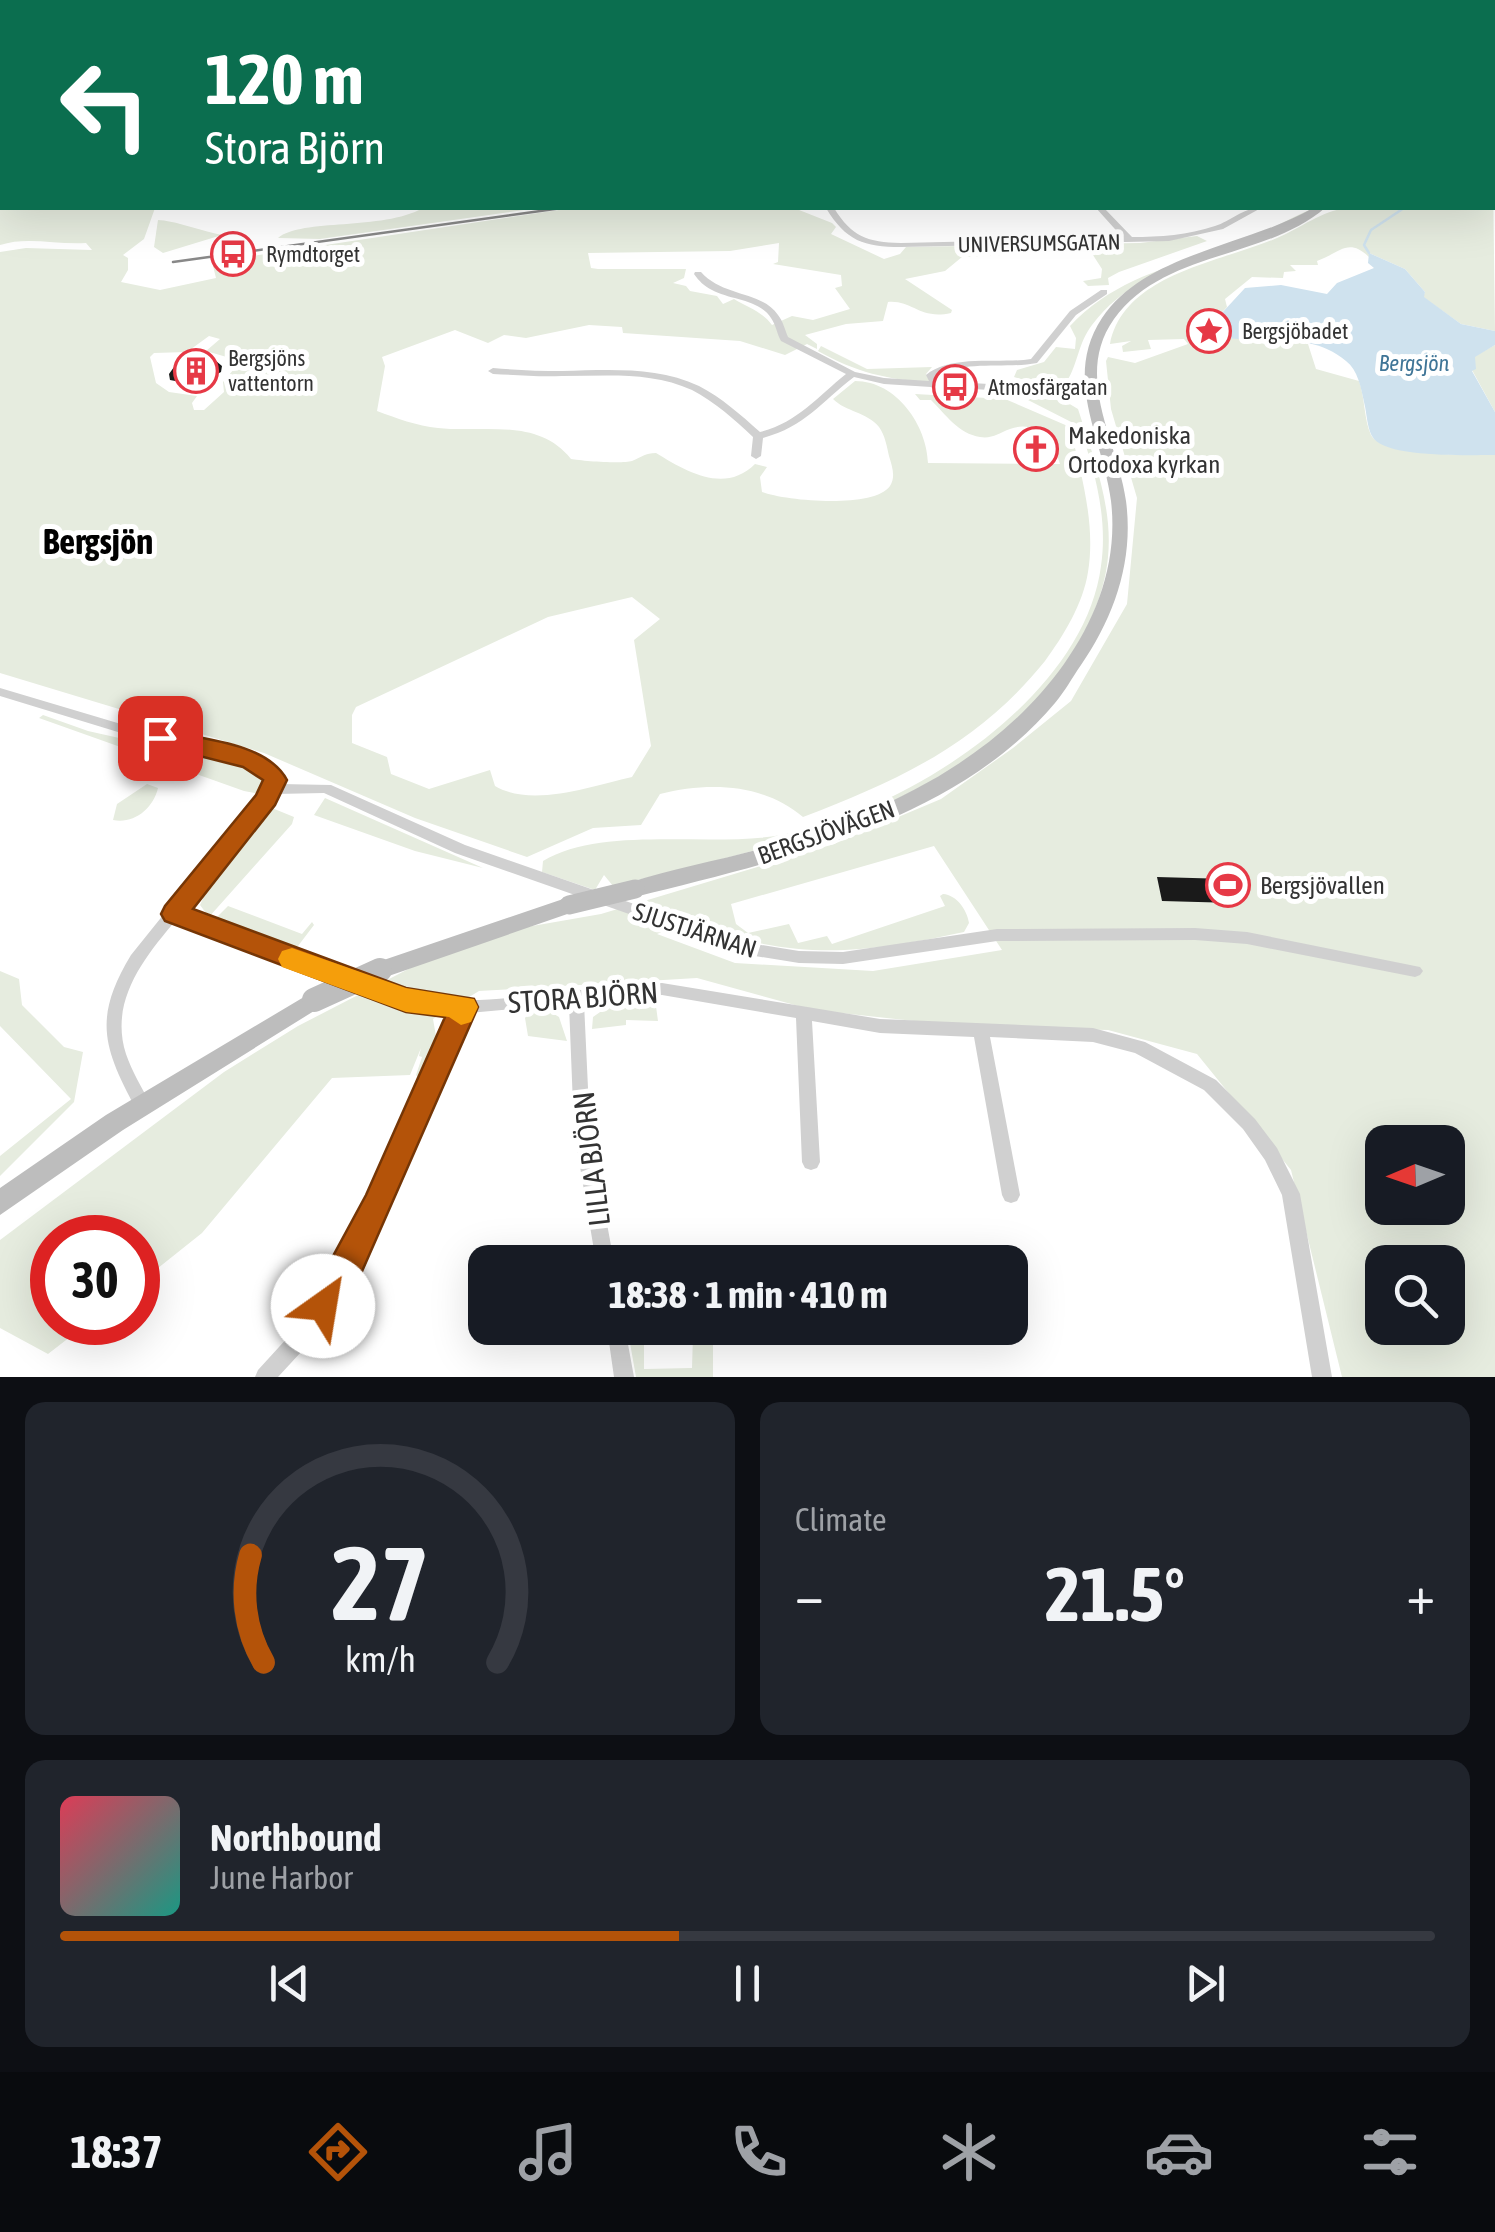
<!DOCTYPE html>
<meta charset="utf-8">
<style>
body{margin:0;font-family:"Asap Condensed",sans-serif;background:#20242c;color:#f1f3f6;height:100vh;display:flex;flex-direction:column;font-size:38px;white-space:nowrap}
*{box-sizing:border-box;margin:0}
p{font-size:32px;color:#9ea1a6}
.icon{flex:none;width:55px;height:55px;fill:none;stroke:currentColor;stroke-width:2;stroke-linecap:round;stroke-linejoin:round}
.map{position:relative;height:1377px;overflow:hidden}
.panel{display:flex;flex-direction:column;gap:25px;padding:25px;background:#0d0f14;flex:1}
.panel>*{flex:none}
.hud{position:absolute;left:0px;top:0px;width:1495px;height:210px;box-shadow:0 10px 40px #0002;background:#0b6e4f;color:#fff;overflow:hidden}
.needle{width:65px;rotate:268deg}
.tools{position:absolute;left:1365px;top:1125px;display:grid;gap:20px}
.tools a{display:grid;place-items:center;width:100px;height:100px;border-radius:20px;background:#171b24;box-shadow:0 10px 40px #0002;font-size:50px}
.speed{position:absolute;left:30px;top:1215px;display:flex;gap:20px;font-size:50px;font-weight:700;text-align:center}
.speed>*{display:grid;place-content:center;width:130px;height:130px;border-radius:50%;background:#171b24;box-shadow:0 10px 40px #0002;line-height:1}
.speed .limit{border:15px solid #d22;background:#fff;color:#111}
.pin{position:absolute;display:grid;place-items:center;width:85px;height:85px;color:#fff;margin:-42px;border-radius:20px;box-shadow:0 5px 15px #0006}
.me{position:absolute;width:110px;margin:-55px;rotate:32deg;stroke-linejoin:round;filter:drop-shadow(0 0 8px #0008)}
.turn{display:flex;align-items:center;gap:35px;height:210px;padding:0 40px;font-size:45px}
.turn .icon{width:130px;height:130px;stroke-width:2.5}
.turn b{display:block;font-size:70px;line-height:85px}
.big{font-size:75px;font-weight:700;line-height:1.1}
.panel .card{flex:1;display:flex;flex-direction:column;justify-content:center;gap:15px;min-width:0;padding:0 35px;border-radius:20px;background:#20242c}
.panel .dial{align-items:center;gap:0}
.dial svg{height:260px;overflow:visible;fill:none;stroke:#363941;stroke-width:7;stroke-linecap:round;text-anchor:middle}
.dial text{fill:#f1f3f6;stroke:none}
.song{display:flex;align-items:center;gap:30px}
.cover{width:120px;height:120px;border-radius:15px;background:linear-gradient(135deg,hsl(350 70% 55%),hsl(170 70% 35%))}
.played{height:10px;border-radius:5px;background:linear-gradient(90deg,#b45309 45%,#363941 45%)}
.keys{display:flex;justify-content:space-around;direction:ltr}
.heat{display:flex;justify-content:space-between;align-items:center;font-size:55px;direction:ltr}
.panel .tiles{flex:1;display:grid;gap:25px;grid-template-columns:1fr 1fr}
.card:last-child{grid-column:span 2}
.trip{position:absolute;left:468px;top:1245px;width:560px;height:100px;border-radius:20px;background:#171b24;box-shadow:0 10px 40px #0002;font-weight:700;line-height:100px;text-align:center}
.tab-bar{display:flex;height:160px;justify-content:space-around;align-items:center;background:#090b0e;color:#9ea1a6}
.tab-bar .icon{width:70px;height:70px}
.tab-bar .on{color:#b45309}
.tab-bar b{font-size:45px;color:#f1f3f6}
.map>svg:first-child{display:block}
</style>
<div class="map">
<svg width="1495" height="1377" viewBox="0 0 1495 1377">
<rect width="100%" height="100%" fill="#fff"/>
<path fill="#e6ecdf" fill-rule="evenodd" d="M768,0h727v11l-3,-9h-726z
M1492,99l3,232 -34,-7 -38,-27 2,-5 -20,-23 -36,-16v4c-21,-20 -29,-4 -52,4l1,4h-28l6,6 -12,1 -1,6 -31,-1 -27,22 2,8 -20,22 4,6c34,7 65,-1 97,9l8,25 43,12c6,17 5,39 12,54 11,21 101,20 124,20v922h-153l-51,-207 -94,-116 -89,-24 -148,-4 -147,-16 -116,-32 -218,13 -46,28 4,23 -16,38 -5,-5 6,-18 -3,-1 2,-8 -11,27 -78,3 -130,155 -64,51v-46h-86v84l36,1 -40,31 -48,-26v-88l224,-168 74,-46 124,-64 71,-29 108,-19 233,-70 107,-45 72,-51 58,-47 56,-97 10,-106 -26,-89 -5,-48 2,-4 27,6 53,-19 -4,-5 -36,1 3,9 -28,3 -1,-6 9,-5 -21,3c14,-71 112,-82 167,-106 24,-10 44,-27 70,-30 47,-6 98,0 145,0zM934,846l68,104 -129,21 -138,-8 -78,-29 27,-12c109,38 169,34 280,10l5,-9c-2,-13 -12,-28 -26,-29l-3,2 5,10 -113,38 -5,-8 -29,7 -9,-19 -41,9 -12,-9 -5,-20zM1382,1142h66v66h-66zM1382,1262h66v66h-66z
M0,200l2,8h153l-11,31 -21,16 5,3v12l-7,12 39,8 56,-12 -4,-16 360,-54h222l38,15 4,4 -5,7 53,25 16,-5 6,-7 234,-4 57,-7 10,5 -88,31 -11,6 1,7 -21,1 -5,-5 18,-3 1,-9 -11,-17 -129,5 -17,14 -40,8 47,31 -1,3c-32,7 -38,-13 -63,-11l-5,19 -37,3 -41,11 12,9v5l-10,-5 -22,11 -45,-14 -117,-8 -1,-6 -33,-2 -63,13 -22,-3 -16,8 -33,-13 -73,27 3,9 -8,45c19,7 40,15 61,17 44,5 100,-11 133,31 11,2 51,5 61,2 10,-4 13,-8 24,-8 31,19 69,41 99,11l12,3 -7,10 2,15c24,9 112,17 128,-6 6,-9 2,-20 -1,-30 -2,-9 -4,-21 -10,-29 -12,-15 -33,-15 -46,-28l22,-18c42,0 72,45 73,82l132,1c-6,-22 -23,-45 -50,-35 -11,4 -18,10 -30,8 -21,-3 -35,-23 -49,-37h-11l-5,-6 90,5 65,28c11,47 26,97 18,145 -5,32 -24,63 -43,89 -66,82 -145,119 -242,156 -40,-34 -95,-35 -143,-23l-19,31 -48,3 -66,29 -112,-39 -151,-65 -264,-80v-421l26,-4 66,2 -6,-7c-29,2 -59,-7 -86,2zM779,243l-1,19 -5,2 68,11 1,11 -7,2 15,21 -37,11 -21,-4 -20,9c-9,-13 -25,-18 -38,-26l-11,5 -6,-8 -27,-5 -4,-5 -13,-3 11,-5 2,-9h-88l-7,-1 -3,-15 142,-2zM209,336l11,3 -14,12 24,7 4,11 -11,13 1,10 -20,18h-10l-2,-7 5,-7 -28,-4 -13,-9 -6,-26 4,-4 33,-1zM632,597l28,22 -26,21 17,106 -19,31c-40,9 -100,31 -137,9l-5,-16 -61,19 -38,-15 -4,-17 -35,-14v-28l4,-8 192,-90z
M423,208h115l-218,31 -42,-1c24,-20 104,-7 145,-30z
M1314,208c-70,49 -168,45 -222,117 -14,18 -14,39 -25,56l-30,3 -23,-7 3,-7 27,-8 12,-15 19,2 1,-11 -6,-12c47,-51 113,-62 174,-85 24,-9 47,-24 70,-33z
M158,220c14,0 48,12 64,15l-59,18 -9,-6z
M1495,345v67l-23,-42 3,-14z
M821,346l46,23 65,-2 -6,7 4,8c-42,-2 -75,-10 -112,-31z
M1031,398l32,2 15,9c15,47 35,97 30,148 -4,41 -22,77 -46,111 -102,141 -290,179 -449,218l-9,-11 -9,15 -53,-18 1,-11c61,-36 167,-13 238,-26 122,-22 303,-136 320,-269 7,-47 -6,-96 -22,-140l-51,-26z
M43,715l45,16 165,37 9,7 3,12 -5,7 -16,-3 -205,-73z
M147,784l11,4c-5,21 -24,36 -45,32l4,-16z
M325,798l158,70 -68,-17 -101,-36z
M272,808l22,9 -2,7 -83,93 -9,-12 8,-17z
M228,906l74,28 10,-12 2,3 -16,21 -6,1 -77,-28z
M0,971l19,8 3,26 42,42 19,5 -9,50 -74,74v-20l71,-57 -71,-73z
M655,999l3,22 -32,-1v5l-34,4 1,-12 20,-14z
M531,1010l18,1 10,6 8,24 -39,-5 -3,-18z
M693,1336h20v41h-77l-6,-34 14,2v24l48,-1z"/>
<path fill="#cfe2ee" d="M1369,253l36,16 20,23 -1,5 37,27 34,7v14l-20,12 1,12 -4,2 23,41v43c-25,0 -105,3 -121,-16 -7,-8 -7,-26 -10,-37 -3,-14 -6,-32 -18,-41 -40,-33 -88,-14 -133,-26l-5,-7 37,-40 36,-3 46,9 10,-11 37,-15 -6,-5z"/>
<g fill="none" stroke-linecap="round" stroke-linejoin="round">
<path stroke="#cfe2ee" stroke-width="2.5" d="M1369,253l-5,-8 7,-15 33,-22"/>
</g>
<path fill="#1a1a1a" d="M195,359l21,2 6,5 -1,6 -24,13 -27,-5 -1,-6 5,-7z
M1031,435l11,2 8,23h-21l-7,-21z
M1157,877l71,2 6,24 -72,-2z"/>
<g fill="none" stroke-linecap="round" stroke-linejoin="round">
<path fill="#d0d0d0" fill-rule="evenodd" d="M477,0h59l-3,2h-59z
M741,0h6l-1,2h-6z
M1492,42h3v4h-3z
M0,133h2v5h-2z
M826,208h8c18,29 33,34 67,35l222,-5 -27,-30h8l28,29c28,0 56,-2 83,-11 16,-5 29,-19 46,-18l-38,21 -54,12 -268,6c-37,0 -55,-6 -75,-39z
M695,272h6c22,25 61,19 77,43 5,6 7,15 10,22l67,35 29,6 45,3 -3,-6c25,-21 74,-11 105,-16l39,-48 31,-21h6v4l-31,21 -39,48c-31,6 -74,-3 -101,13l2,5 152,9 5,3 -5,3 -149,-9 -5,3 -5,-3 -47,-3 -30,-7c-34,26 -48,49 -91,61l-2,18 -5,3 -5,-3 2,-19c-19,-18 -38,-35 -61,-47 -41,-19 -86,-14 -130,-14 -23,1 -46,-1 -69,-2l-5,-3 5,-3c23,2 46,3 69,3 46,-1 94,-5 137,15 23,12 42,29 61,46 37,-9 57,-35 86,-58l-65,-33c-4,-7 -5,-16 -10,-23 -12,-19 -41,-18 -59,-28 -8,-4 -13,-9 -18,-16z
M0,688l131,39 124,30 20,11 7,12 -2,4 51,1 134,60 278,97 56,9 44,1 154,-23 198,-1 52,4 173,35 3,4 -3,4 -5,2 -168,-33 -52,-4 -198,1 -154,23 -44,-1 -56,-9 -288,-101 -131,-60 -48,1 -92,117c82,33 190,87 279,89 33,1 73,-6 107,-9l6,-3 4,2 82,-7 218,36 213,9 52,14 71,38 39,39 22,29 23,46 32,183h-20l-30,-182 -17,-35 -22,-31 -39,-39 -69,-37 -42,-11 -103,-5 30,158 -3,6 -6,2 -6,-2 -3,-6 -28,-158 -94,-4 -68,-12 8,141 -3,6 -6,2 -6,-2 -3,-6 -6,-144 -134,-23 -78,8 6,128 24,131h-18l-22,-131 -5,-127 -100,9 -118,266 -37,59 -36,39h-23l3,-7 42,-46 39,-57 115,-255c-98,-10 -188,-55 -278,-92 -32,38 -67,81 -50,134 6,18 16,33 24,50l-2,5 -6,2 -6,-2c-33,-62 -43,-91 -5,-154l135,-168 2,-7 -3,-6 -19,-10 -115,-28 -131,-40z
M607,1328h18l9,49h-20z"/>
<path fill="#bdbdbd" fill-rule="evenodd" d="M0,35l2,1v4l-2,1z
M1313,208h12c-61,52 -161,42 -211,111 -41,58 4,122 12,182 8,60 -12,116 -45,164 -9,13 -16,26 -26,38 -100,119 -276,158 -420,194l-7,-2 -3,-6 3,-6c43,-14 88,-22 132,-34 116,-33 232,-84 304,-185 34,-48 54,-104 47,-163 -8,-63 -49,-122 -9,-183 43,-65 146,-72 211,-110z
M569,897l7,2 3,6 -3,6 -196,68 -8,-3 -3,-6 3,-6z
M314,991l8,3 3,6 -3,6 -199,124 -123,85v-27l106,-73z"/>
<path stroke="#888" stroke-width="2.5" d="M173,262l389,-54"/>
<path stroke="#bdbdbd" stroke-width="19" d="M569,905l66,-16"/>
<path stroke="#bdbdbd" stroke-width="24" d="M314,1000l66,-30"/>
</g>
<path fill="#b45309" stroke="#753606" stroke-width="2.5" d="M160,730c39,9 107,12 127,50l-12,25 -82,104 213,79 68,11 4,8 -122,278 -21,33 -12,5 -12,-5 -5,-12 60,-111 79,-178 -39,-5 -241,-91 -4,-7 4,-8 91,-111 7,-15 -20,-13 -91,-23 -3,-6 3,-5z"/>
<path fill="#f59e0b" d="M292,948l114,40 68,11 4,8 -7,15 -10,3 -12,-8 -43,-5 -124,-45 -4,-8 4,-8z"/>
<defs>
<g id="bus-ring" transform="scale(2.25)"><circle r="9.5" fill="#fff" stroke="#e63946" stroke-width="1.5"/><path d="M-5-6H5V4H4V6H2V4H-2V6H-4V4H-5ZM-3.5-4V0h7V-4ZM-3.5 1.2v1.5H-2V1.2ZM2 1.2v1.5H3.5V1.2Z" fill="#e63946"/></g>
<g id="sight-ring" transform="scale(2.25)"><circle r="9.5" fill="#fff" stroke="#e63946" stroke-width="1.5"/><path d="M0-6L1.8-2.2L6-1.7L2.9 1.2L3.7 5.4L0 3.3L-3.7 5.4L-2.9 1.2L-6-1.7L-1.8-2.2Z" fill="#e63946"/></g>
<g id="building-ring" transform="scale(2.25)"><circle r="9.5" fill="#fff" stroke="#e63946" stroke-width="1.5"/><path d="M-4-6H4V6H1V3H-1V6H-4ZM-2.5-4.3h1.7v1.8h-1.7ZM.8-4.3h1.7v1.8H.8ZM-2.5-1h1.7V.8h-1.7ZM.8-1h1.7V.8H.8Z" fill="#e63946"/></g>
<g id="church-ring" transform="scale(2.25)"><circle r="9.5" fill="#fff" stroke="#e63946" stroke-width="1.5"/><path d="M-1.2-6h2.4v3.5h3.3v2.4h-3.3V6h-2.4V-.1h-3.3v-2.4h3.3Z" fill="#e63946"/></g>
<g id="stadium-ring" transform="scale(2.25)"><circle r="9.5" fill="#fff" stroke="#e63946" stroke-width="1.5"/><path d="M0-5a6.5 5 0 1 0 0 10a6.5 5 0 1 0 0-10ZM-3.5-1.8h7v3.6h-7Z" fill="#e63946"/></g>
</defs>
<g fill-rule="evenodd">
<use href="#bus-ring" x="233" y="254"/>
<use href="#sight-ring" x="1209" y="331"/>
<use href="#building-ring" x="196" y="371"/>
<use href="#bus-ring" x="955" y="387"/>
<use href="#church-ring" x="1036" y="449"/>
<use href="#stadium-ring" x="1228" y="885"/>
</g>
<g text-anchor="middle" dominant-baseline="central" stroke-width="10" stroke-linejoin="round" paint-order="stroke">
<g font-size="22" fill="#333" stroke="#fff">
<text transform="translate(1039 243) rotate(-1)">UNIVERSUMSGATAN</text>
</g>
<g font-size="22" fill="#333" stroke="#fff" text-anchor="start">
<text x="266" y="254">Rymdtorget</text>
<text x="1242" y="331">Bergsjöbadet</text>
<text x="228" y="358">Bergsjöns<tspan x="228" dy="25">vattentorn</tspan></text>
<text x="988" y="387">Atmosfärgatan</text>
</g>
<g font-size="22" font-style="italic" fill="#3f7597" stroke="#fff">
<text x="1414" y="363">Bergsjön</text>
</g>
<g font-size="25" fill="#333" stroke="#fff" text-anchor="start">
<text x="1068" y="435">Makedoniska<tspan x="1068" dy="29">Ortodoxa kyrkan</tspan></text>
<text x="1260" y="885">Bergsjövallen</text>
</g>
<g font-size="25" fill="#333" stroke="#fff">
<text transform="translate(826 832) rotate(-20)">BERGSJÖVÄGEN</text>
<text transform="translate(695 930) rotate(18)">SJUSTJÄRNAN</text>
</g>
<g font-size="30" fill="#333" stroke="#fff">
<text transform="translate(583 997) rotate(-4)">STORA BJÖRN</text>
<text transform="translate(591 1159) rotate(-97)">LILLA BJÖRN</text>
</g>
<g font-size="35" font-weight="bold" fill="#000" stroke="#fff">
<text x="98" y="541">Bergsjön</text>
</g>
</g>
</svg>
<div class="tools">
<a><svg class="needle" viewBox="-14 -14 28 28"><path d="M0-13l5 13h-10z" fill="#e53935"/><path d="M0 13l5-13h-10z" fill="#9ea1a6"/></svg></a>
<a><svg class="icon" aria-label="search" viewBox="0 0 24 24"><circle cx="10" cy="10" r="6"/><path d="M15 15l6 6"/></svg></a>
</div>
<div class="speed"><div class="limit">30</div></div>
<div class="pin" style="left:160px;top:738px;background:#d93025"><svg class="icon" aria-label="arrive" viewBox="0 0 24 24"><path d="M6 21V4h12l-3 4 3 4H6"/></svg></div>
<svg class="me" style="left:323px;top:1306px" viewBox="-20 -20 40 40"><circle r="19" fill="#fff"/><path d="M0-13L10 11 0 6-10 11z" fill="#b45309"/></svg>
<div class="trip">18:38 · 1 min · 410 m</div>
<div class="hud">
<div class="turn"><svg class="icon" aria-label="left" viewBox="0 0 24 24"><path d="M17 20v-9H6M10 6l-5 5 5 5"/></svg><div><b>120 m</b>Stora Björn</div></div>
</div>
</div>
<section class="panel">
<div class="tiles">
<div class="card dial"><svg viewBox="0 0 100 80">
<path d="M14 69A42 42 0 1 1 86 69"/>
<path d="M14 69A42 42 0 0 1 10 36" stroke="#b45309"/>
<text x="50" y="56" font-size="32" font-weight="700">27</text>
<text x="50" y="72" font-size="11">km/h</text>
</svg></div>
<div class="card"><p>Climate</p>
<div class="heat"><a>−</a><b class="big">21.5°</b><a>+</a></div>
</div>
<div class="card">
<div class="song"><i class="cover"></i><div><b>Northbound</b><p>June Harbor</p></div></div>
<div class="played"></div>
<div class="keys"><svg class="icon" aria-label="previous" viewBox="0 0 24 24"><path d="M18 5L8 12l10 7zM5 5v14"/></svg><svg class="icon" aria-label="pause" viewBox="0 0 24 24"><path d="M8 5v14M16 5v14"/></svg><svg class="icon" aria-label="next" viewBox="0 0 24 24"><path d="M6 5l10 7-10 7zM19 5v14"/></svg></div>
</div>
</div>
</section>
<nav class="tab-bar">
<b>18:37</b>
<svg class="icon on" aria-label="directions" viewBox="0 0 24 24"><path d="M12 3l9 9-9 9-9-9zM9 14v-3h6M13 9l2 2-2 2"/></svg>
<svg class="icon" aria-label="music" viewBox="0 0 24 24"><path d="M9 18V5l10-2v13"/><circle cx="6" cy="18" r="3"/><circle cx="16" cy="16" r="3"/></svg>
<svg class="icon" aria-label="phone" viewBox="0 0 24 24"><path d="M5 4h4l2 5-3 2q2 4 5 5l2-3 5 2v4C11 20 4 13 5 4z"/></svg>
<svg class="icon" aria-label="climate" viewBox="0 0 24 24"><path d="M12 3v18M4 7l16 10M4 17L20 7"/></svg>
<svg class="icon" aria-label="car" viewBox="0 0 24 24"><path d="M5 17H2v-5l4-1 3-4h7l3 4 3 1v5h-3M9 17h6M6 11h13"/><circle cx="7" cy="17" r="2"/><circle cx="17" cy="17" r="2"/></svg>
<svg class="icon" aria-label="filters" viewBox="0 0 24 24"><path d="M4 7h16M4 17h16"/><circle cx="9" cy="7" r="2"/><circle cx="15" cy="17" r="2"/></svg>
</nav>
